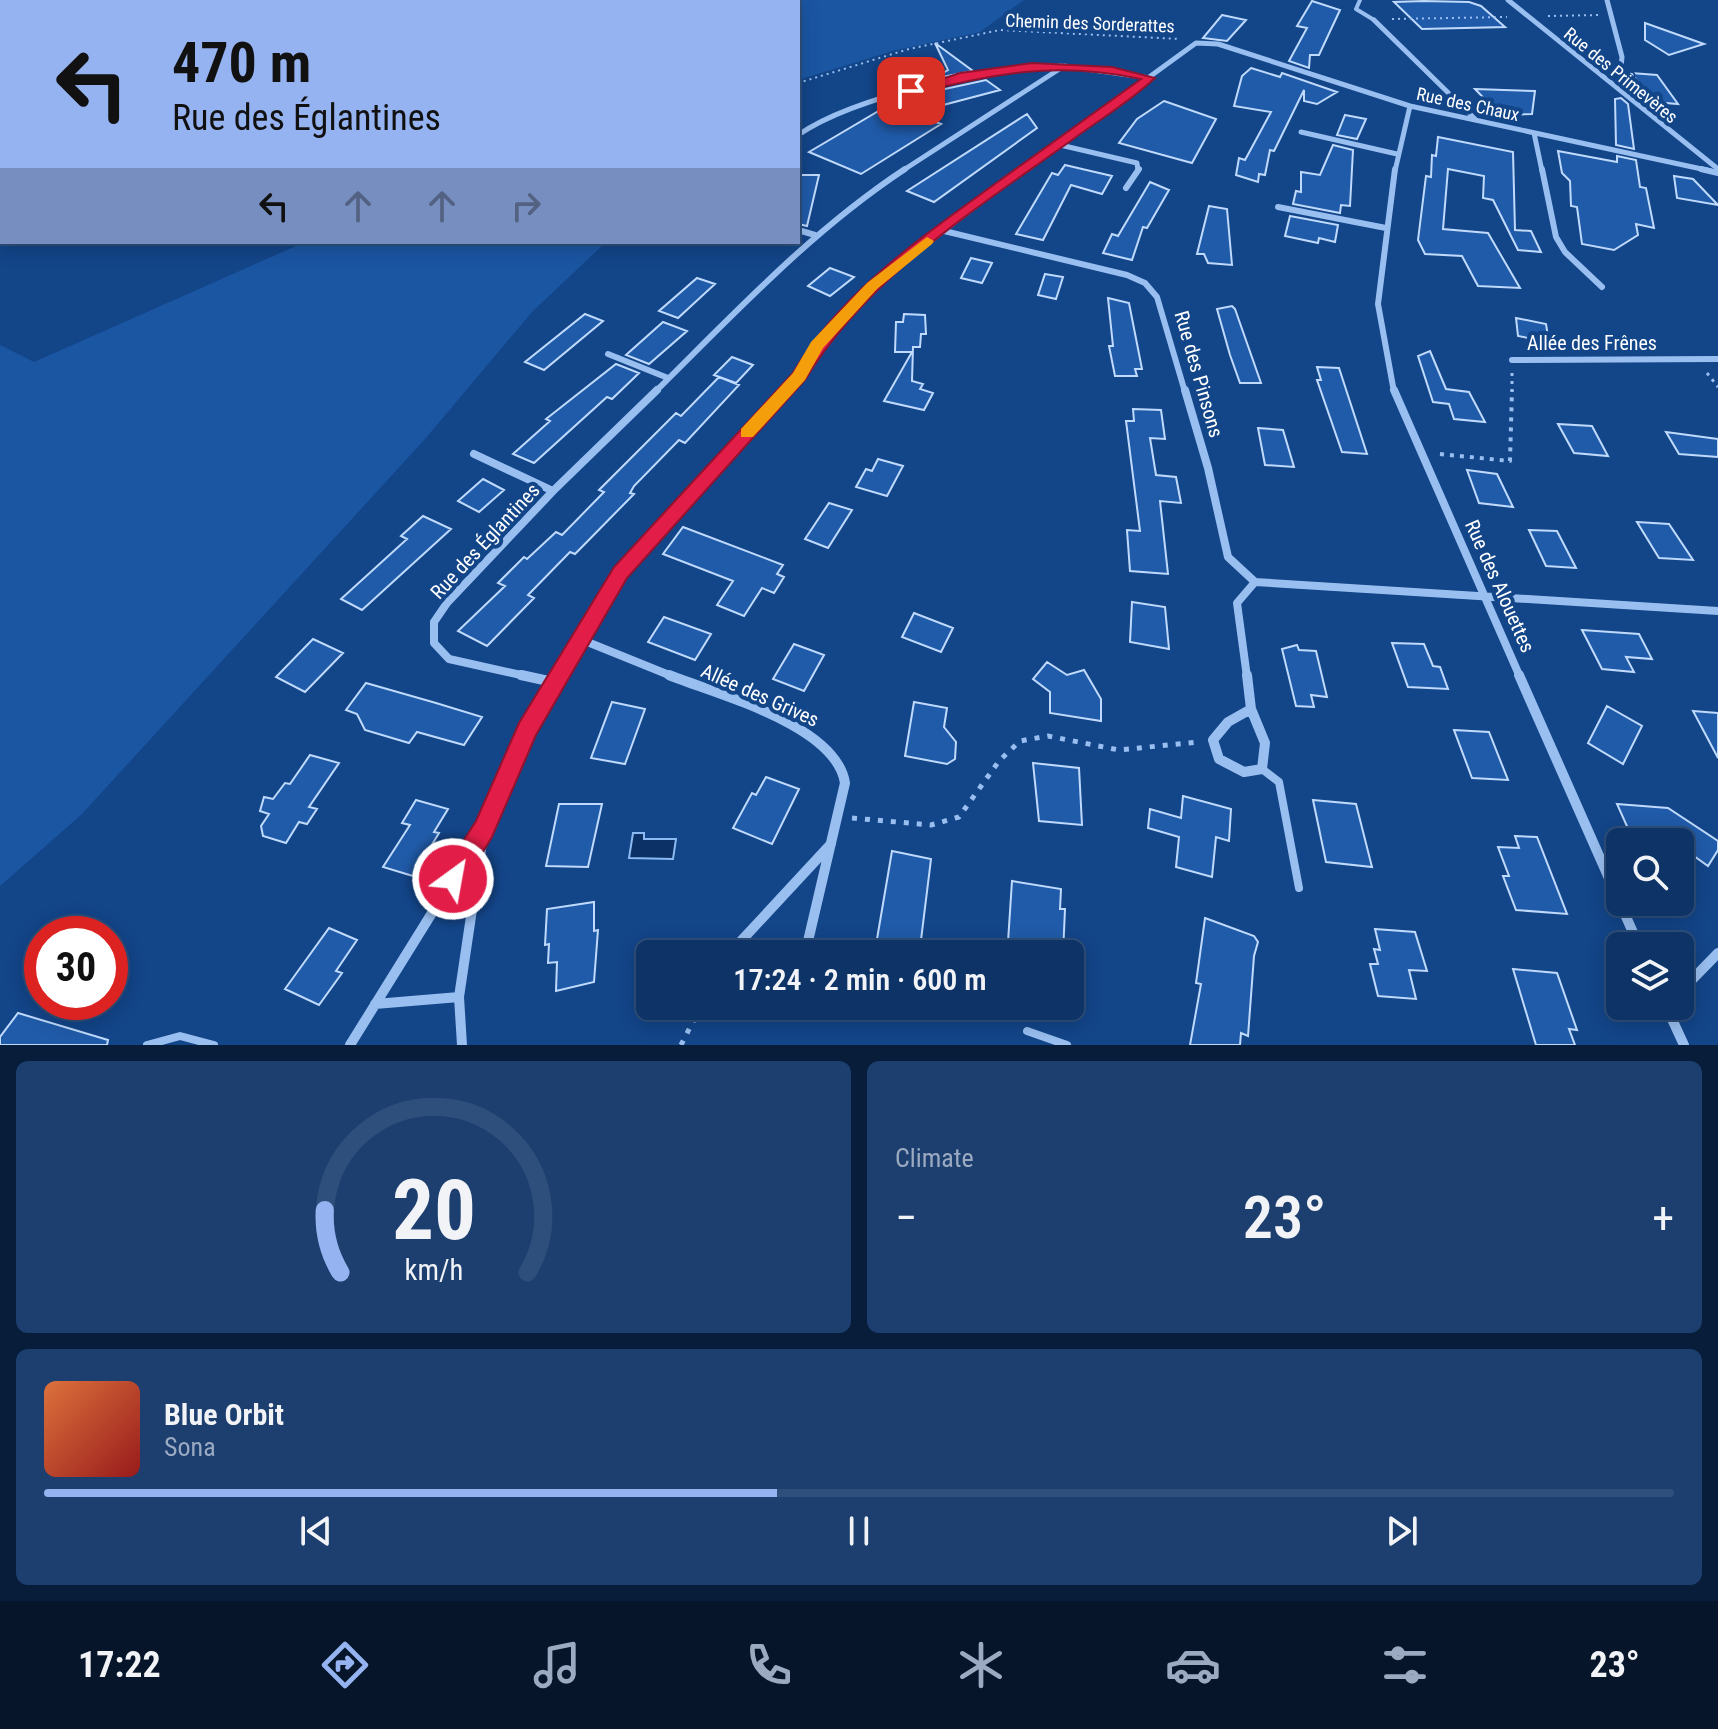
<!DOCTYPE html>
<meta charset="utf-8">
<style>
body{margin:0;font-family:"Roboto Condensed",sans-serif;background:#1c3f70;color:#f1f3f6;height:100vh;display:flex;flex-direction:column;font-size:30px;white-space:nowrap}
*{box-sizing:border-box;margin:0}
p{font-size:26px;color:#9baac0}
.icon{flex:none;width:44px;height:44px;fill:none;stroke:currentColor;stroke-width:2;stroke-linecap:round;stroke-linejoin:round}
.map{position:relative;height:1045px;overflow:hidden}
.drawer{display:flex;flex-direction:column;gap:16px;padding:16px;background:#081d39;flex:1}
.drawer>*{flex:none}
.guide{position:absolute;left:0px;top:0px;width:800px;height:244px;box-shadow:0 4px 20px #0003,0 0 0 2px #2e4f7b;background:#95b2f1;color:#111;overflow:hidden}
.tools{position:absolute;left:1606px;top:828px;display:grid;gap:16px}
.tools a{display:grid;place-items:center;width:88px;height:88px;border-radius:12px;background:#0e3467;box-shadow:0 4px 20px #0003,0 0 0 2px #2e4f7b;font-size:40px}
.speed{position:absolute;left:24px;top:916px;display:flex;gap:16px;font-size:40px;font-weight:700;text-align:center}
.speed>*{display:grid;place-content:center;width:104px;height:104px;border-radius:50%;background:#0e3467;box-shadow:0 4px 20px #0003,0 0 0 2px #2e4f7b;line-height:1}
.speed .limit{border:12px solid #d22;background:#fff;color:#111}
.pin{position:absolute;display:grid;place-items:center;width:68px;height:68px;color:#fff;margin:-34px;border-radius:16px;box-shadow:0 4px 12px #0006}
.me{position:absolute;width:88px;margin:-44px;rotate:32deg;stroke-linejoin:round;filter:drop-shadow(0 0 6px #0008)}
.turn{display:flex;align-items:center;gap:28px;height:168px;padding:0 40px;font-size:36px}
.turn .icon{width:104px;height:104px;stroke-width:2.5}
.turn b{display:block;font-size:56px;line-height:68px}
.lanes{display:flex;align-items:center;height:76px;padding:0 40px;background:#0003;justify-content:center;gap:40px;direction:ltr}
.lanes .off{opacity:.35}
.big{font-size:60px;font-weight:600;line-height:1.1}
.drawer .card{flex:1;display:flex;flex-direction:column;justify-content:center;gap:12px;min-width:0;padding:0 28px;border-radius:12px;background:#1c3f70}
.drawer .dial{align-items:center;gap:0}
.dial svg{height:208px;overflow:visible;fill:none;stroke:#2e4f7b;stroke-width:7;stroke-linecap:round;text-anchor:middle}
.dial text{fill:#f1f3f6;stroke:none}
.song{display:flex;align-items:center;gap:24px}
.cover{width:96px;height:96px;border-radius:12px;background:linear-gradient(135deg,hsl(20 70% 55%),hsl(0 70% 35%))}
.played{height:8px;border-radius:4px;background:linear-gradient(90deg,#95b2f1 45%,#2e4f7b 45%)}
.keys{display:flex;justify-content:space-around;direction:ltr}
.heat{display:flex;justify-content:space-between;align-items:center;font-size:44px;direction:ltr}
.drawer .tiles{flex:1;display:grid;gap:16px;grid-template-columns:1fr 1fr}
.card:last-child{grid-column:span 2}
.trip{position:absolute;left:636px;top:940px;width:448px;height:80px;border-radius:12px;background:#0e3467;box-shadow:0 4px 20px #0003,0 0 0 2px #2e4f7b;font-weight:600;line-height:80px;text-align:center}
.menu{display:flex;height:128px;justify-content:space-around;align-items:center;background:#061529;color:#9baac0}
.menu .icon{width:56px;height:56px}
.menu .active{color:#95b2f1}
.menu b{font-size:36px;color:#f1f3f6}
.map>svg:first-child{display:block}
</style>
<div class="map">
<svg width="1718" height="1045" viewBox="0 0 1718 1045">
<rect width="100%" height="100%" fill="#134589"/>
<path fill="#1b56a3" d="M60,0h384l-387,2z
M756,0h268l-44,32 -87,19 -95,29v-78h-46z
M305,242h301l-74,70 -107,127 -344,376 -81,71v-541l34,17z"/>
<path fill="#0c3166" stroke="#8bbaf3" stroke-width="2" d="M633,833h11v6h32l-3,20 -44,-1z"/>
<path fill="#205ba9" stroke="#bfdafc" stroke-width="2" d="M1312,1l28,9 -21,45h-9l-1,13 -20,-7 18,-33 -10,-2z
M1424,1l45,1 12,4 24,21 -83,2 -28,-27z
M1222,15l24,5 -19,21 -24,-3z
M1645,23l59,21 -35,11 -24,-15z
M935,43l38,28 -41,8 16,-9z
M1251,68l29,9 2,-4 55,19 -20,12 -13,-3v-11l-30,61 -4,-1 -5,25 -6,-1 -1,8 -22,-7 3,-17 6,2 26,-48 -37,-6 8,-30z
M1631,73l26,2 21,29 -24,-2z
M986,80l14,10 -87,23 28,11 -80,50 -52,-22 90,-53z
M1475,89l60,2 -3,23 -32,1z
M1621,98l7,6 6,45 -18,-4 -1,-46z
M1164,101l52,18 -24,44 -73,-20 18,-24z
M1027,114l10,14 -103,74 -27,-11z
M1345,115l21,4 -9,20 -20,-4z
M1438,137l75,15 2,78 16,1 10,21 -23,-2 -25,-50 -10,-2 1,-22 -36,-7 -5,60 45,4 32,55 -42,-2 -16,-30 -37,-2 -7,-14 8,-64 5,1 1,-22 4,1z
M1333,145l20,5 -3,56 -9,-1 -1,8 -47,-9 3,-13 5,1v-20l19,3z
M1558,151l59,11v-6l19,4 4,27 6,1 8,40 -18,-4 2,11 -24,15 -32,-6 -5,-37 -6,-1 -1,-25 -8,-8z
M1065,165l47,11 -10,18 -31,-9 -28,55 -27,-6 36,-61 6,2z
M798,175h21l-12,51 -9,-2z
M1674,176l19,3 25,26 -41,-7z
M1150,182l19,8 -22,38 -4,-1 -11,33 -29,-7 9,-19 6,2z
M1209,206l18,3 5,56 -24,-2 -4,-9h-7z
M1290,216l48,9 -3,17 -16,-4 -1,5 -33,-7z
M971,258l21,5 -10,20 -21,-5z
M830,268l24,9 -24,19 -22,-10z
M1045,274l18,3 -7,22 -18,-4z
M697,278l18,6 -37,34 -19,-7z
M1108,298l21,5 13,66h-7l2,7h-22l-6,-30h4z
M1232,306l3,3 26,74h-21l-10,-28 -13,-46z
M585,314l18,7 -59,49 -19,-8z
M904,314l21,1 1,19h-5l-1,13h-7l-1,34 11,3 -3,5 13,4 -9,17 -40,-9 28,-49h-17l1,-30h7z
M1516,318l30,6 3,18 -31,-6z
M663,322l24,9 -38,33 -23,-9z
M1430,351l16,38 23,3 16,30 -31,-3 -5,-15 -16,-2 -15,-46z
M732,357l21,8 -17,18 -22,-8z
M616,364l23,9 -27,26 -5,-2 -73,66 -21,-9 37,-33 -4,-2z
M1317,367l22,1 28,86 -25,-2 -25,-72h4z
M719,377l20,8 -54,58 -6,-3 -45,46 -4,7 4,1 -59,60 -5,-2 -42,43 6,3 -47,48 -29,-15 47,-45 -7,-3 26,-26 3,2 29,-27 6,3 42,-43 -5,-2 77,-77 5,3z
M1133,409l28,1 4,29 -15,-1 6,37 20,2 5,26 -21,-2 8,73 -38,-3 -3,-41 13,1 -14,-110h8z
M1558,424l34,2 16,30 -34,-3z
M1258,428l25,2 11,37 -29,-2z
M1666,432l52,7v18l-39,-3z
M878,459l25,7 -16,30 -31,-9 10,-18 6,2z
M1467,470l30,4 16,33 -34,-4z
M483,479l21,11 -25,22 -21,-11z
M829,503l23,7 -24,38 -23,-9z
M423,516l28,13 -89,81 -21,-11 66,-60 -6,-3z
M1637,522l32,2 24,36 -34,-2z
M683,527l100,38 -6,9 7,3 -10,16 -12,-5 -18,28 -27,-11 16,-24 -70,-27z
M1529,530l28,1 19,37 -30,-2z
M1132,602l33,5 4,42 -39,-7z
M914,613l39,15 -12,24 -39,-15z
M664,617l47,17 -16,26 -47,-18z
M1582,630l57,4 13,25 -26,-2 8,15 -32,-3z
M313,639l30,14 -38,39 -29,-15z
M1392,643l32,1 9,22 7,1 8,22 -40,-2z
M794,644l30,11 -20,36 -31,-12z
M1297,645l2,5 17,1 11,46 -16,-2 3,12 -18,-1 -14,-57z
M1047,662l20,13 17,-5 17,29v22l-51,-8v-21l-17,-13z
M366,683l70,20 46,14 -18,28 -47,-13 -8,11 -44,-13 -8,-16 -11,-4z
M612,702l33,7 -20,55 -34,-6z
M914,702l33,6 -3,19 12,15 -1,17 -8,5 -42,-8z
M1607,706l35,20 -19,38 -35,-21z
M1693,711l25,2v45z
M1454,730l35,2 19,48 -36,-2z
M310,755l29,8 -30,44 8,2 -10,15 -8,-2 -13,21 -23,-7 -2,-10 8,-12 -9,-3 4,-14 9,2 12,-16 5,1z
M1033,763l46,5 3,57 -43,-4z
M766,777l33,12 -27,55 -39,-16 19,-35 4,2z
M1183,796l48,13 -2,32 -13,-4 -4,40 -36,-10 3,-30 -31,-9 2,-19 31,9z
M416,800l32,9 -14,23 5,1 -26,43 -30,-9 27,-42 -8,-2z
M1313,800l43,4 16,63 -46,-5z
M559,804h43l-14,63 -42,-1z
M1617,804l51,4 50,33v9l-10,16 -28,-20v-4h-46z
M1515,836l22,1 30,77 -51,-4 -13,-34h6l-11,-29 21,1z
M892,851l39,8 -11,89 -43,-9z
M1012,881l49,8 -1,20h5l-2,45h-34l1,-8 -22,-4z
M594,902v29l4,-1 -4,52 -38,9 1,-29 -9,1 1,-19 -4,1 2,-36z
M1205,918l49,18 4,6 -4,14 -6,80 -7,-3 -1,12h-50l11,-61 -5,-1z
M329,928l28,12 -21,31 6,2 -23,32 -34,-16z
M1375,929l40,3 12,39 -18,-1 7,29 -38,-3 -8,-32h8l-4,-15 6,1z
M1513,969l44,4 20,57 -8,-1 6,16h-39z
M18,1013l90,27 -1,5h-107v-8z"/>
<g fill="none" stroke-linecap="round" stroke-linejoin="round">
<path stroke="#99bff0" stroke-width="2" stroke-dasharray="2 4" stroke-linecap="butt" d="M734,0l3,2
M274,2l9,-2
M651,2l5,-2
M747,2l4,-2
M1548,16l51,-1
M1392,19l115,-2
M798,83l111,-34 91,-19 180,9"/>
<path stroke="#99bff0" stroke-width="3" stroke-dasharray="3 5" stroke-linecap="butt" d="M1707,373l11,14
M1512,392v-19"/>
<path stroke="#99bff0" stroke-width="4" stroke-dasharray="4 6" stroke-linecap="butt" d="M1440,454l70,7 2,-71"/>
<path stroke="#99bff0" stroke-width="5" stroke-dasharray="5 8" stroke-linecap="butt" d="M852,818l79,7 28,-8 40,-56 21,-20 28,-5 71,14 79,-8
M681,1045l20,-39"/>
<path stroke="#99bff0" stroke-width="4" d="M1360,0l-4,9 18,11"/>
<path stroke="#99bff0" stroke-width="8" d="M1262,769l17,13 20,106
M1027,1031l40,14
M147,1045l33,-9 34,9"/>
<path stroke="#99bff0" stroke-width="5" d="M1508,0l210,169
M1607,0l15,57 -3,29
M49,2l3,-2
M1374,20l102,100
M1301,132l96,22
M1534,133l8,38
M798,135c59,-40 191,-67 263,-69
M1056,144l81,19 1,8
M902,171l162,-105 86,12
M1020,171l176,-128 22,1 192,62 301,65
M1395,171l15,-65"/>
<path stroke="#99bff0" stroke-width="6" d="M1542,169l14,68 9,15 37,35
M1701,169l17,4
M1126,188l13,-19
M1278,207l108,21
M798,230l17,5
M940,230l187,45 18,8 12,14 28,95
M608,354l60,24
M1512,360l206,-1
M655,392c80,-79 156,-161 250,-223
M785,392l50,-67 44,-45 144,-111
M1394,392l-16,-88 17,-135"/>
<path stroke="#99bff0" stroke-width="8" d="M1185,390l23,78 20,89 27,25 463,29
M1394,390l126,287
M474,454l79,37
M580,639l94,38
M530,677l-81,-18 -15,-16v-21l13,-19 106,-112 104,-101
M559,677l62,-105 165,-182
M1247,677l-10,-74 18,-21"/>
<path stroke="#99bff0" stroke-width="10" d="M521,675l32,7
M669,675c50,20 167,50 176,108l-40,171
M1247,675l4,34
M1519,675l120,271
M1251,709l14,34 -3,26 -18,3 -25,-13 -6,-19 15,-18z
M729,954l102,-110
M1680,992l38,-39
M375,1004l84,-7
M1666,1006l18,39
M350,1045l131,-211
M462,1045l-3,-48 25,-168 30,-75 46,-79"/>
</g>
<path fill="#e11d48" stroke="#92132f" stroke-width="2" d="M1032,63l80,4 43,11c-24,23 -56,42 -83,62 -97,70 -204,136 -267,240l-178,198 -91,157 -44,102 -31,51 -8,3 -9,-3 -3,-9 3,-8 32,-50 43,-98 95,-156 179,-194c46,-79 126,-134 199,-187 49,-35 99,-71 149,-107 -85,-18 -149,-6 -230,16l-6,-4 55,-18z"/>
<path fill="#f59e0b" d="M927,237l7,4 -2,3 -55,45 -54,59 -18,32 -52,57h-12v-8l52,-56 18,-31 56,-59z"/>
<g text-anchor="middle" dominant-baseline="central" stroke-width="8" stroke-linejoin="round" paint-order="stroke">
<g font-size="18" fill="#fff" stroke="#134589">
<text transform="translate(1090 23) rotate(2)">Chemin des Sorderattes</text>
<text transform="translate(1621 75) rotate(39)">Rue des Primevères</text>
<text transform="translate(1468 104) rotate(12)">Rue des Chaux</text>
</g>
<g font-size="20" fill="#fff" stroke="#134589">
<text x="1592" y="343">Allée des Frênes</text>
<text transform="translate(1199 374) rotate(74)">Rue des Pinsons</text>
<text transform="translate(485 541) rotate(-47)">Rue des Églantines</text>
<text transform="translate(1500 586) rotate(66)">Rue des Alouettes</text>
<text transform="translate(760 695) rotate(24)">Allée des Grives</text>
</g>
</g>
</svg>
<div class="tools">
<a><svg class="icon" aria-label="search" viewBox="0 0 24 24"><circle cx="10" cy="10" r="6"/><path d="M15 15l6 6"/></svg></a>
<a><svg class="icon" aria-label="layers" viewBox="0 0 24 24"><path d="M12 4l9 5-9 5-9-5zM3 14l9 5 9-5"/></svg></a>
</div>
<div class="speed"><div class="limit">30</div></div>
<div class="pin" style="left:911px;top:91px;background:#d93025"><svg class="icon" aria-label="arrive" viewBox="0 0 24 24"><path d="M6 21V4h12l-3 4 3 4H6"/></svg></div>
<svg class="me" style="left:453px;top:879px" viewBox="-20 -20 40 40"><circle r="17" fill="#e11d48" stroke="#fff" stroke-width="3"/><path d="M0-11L8 9 0 5-8 9z" fill="#fff"/></svg>
<div class="trip">17:24 · 2 min · 600 m</div>
<div class="guide">
<div class="turn"><svg class="icon" aria-label="left" viewBox="0 0 24 24"><path d="M17 20v-9H6M10 6l-5 5 5 5"/></svg><div><b>470 m</b>Rue des Églantines</div></div>
<div class="lanes"><svg class="icon" aria-label="left" viewBox="0 0 24 24"><path d="M17 20v-9H6M10 6l-5 5 5 5"/></svg><svg class="icon off" aria-label="ahead" viewBox="0 0 24 24"><path d="M12 20V5M6 11l6-6 6 6"/></svg><svg class="icon off" aria-label="ahead" viewBox="0 0 24 24"><path d="M12 20V5M6 11l6-6 6 6"/></svg><svg class="icon off" aria-label="right" viewBox="0 0 24 24"><path d="M7 20v-9h11M14 6l5 5-5 5"/></svg></div>
</div>
</div>
<section class="drawer">
<div class="tiles">
<div class="card dial"><svg viewBox="0 0 100 80">
<path d="M14 69A42 42 0 1 1 86 69"/>
<path d="M14 69A42 42 0 0 1 8 45" stroke="#95b2f1"/>
<text x="50" y="56" font-size="32" font-weight="700">20</text>
<text x="50" y="72" font-size="11">km/h</text>
</svg></div>
<div class="card"><p>Climate</p>
<div class="heat"><a>−</a><b class="big">23°</b><a>+</a></div>
</div>
<div class="card">
<div class="song"><i class="cover"></i><div><b>Blue Orbit</b><p>Sona</p></div></div>
<div class="played"></div>
<div class="keys"><svg class="icon" aria-label="previous" viewBox="0 0 24 24"><path d="M18 5L8 12l10 7zM5 5v14"/></svg><svg class="icon" aria-label="pause" viewBox="0 0 24 24"><path d="M8 5v14M16 5v14"/></svg><svg class="icon" aria-label="next" viewBox="0 0 24 24"><path d="M6 5l10 7-10 7zM19 5v14"/></svg></div>
</div>
</div>
</section>
<nav class="menu">
<b>17:22</b>
<svg class="icon active" aria-label="directions" viewBox="0 0 24 24"><path d="M12 3l9 9-9 9-9-9zM9 14v-3h6M13 9l2 2-2 2"/></svg>
<svg class="icon" aria-label="music" viewBox="0 0 24 24"><path d="M9 18V5l10-2v13"/><circle cx="6" cy="18" r="3"/><circle cx="16" cy="16" r="3"/></svg>
<svg class="icon" aria-label="phone" viewBox="0 0 24 24"><path d="M5 4h4l2 5-3 2q2 4 5 5l2-3 5 2v4C11 20 4 13 5 4z"/></svg>
<svg class="icon" aria-label="climate" viewBox="0 0 24 24"><path d="M12 3v18M4 7l16 10M4 17L20 7"/></svg>
<svg class="icon" aria-label="car" viewBox="0 0 24 24"><path d="M5 17H2v-5l4-1 3-4h7l3 4 3 1v5h-3M9 17h6M6 11h13"/><circle cx="7" cy="17" r="2"/><circle cx="17" cy="17" r="2"/></svg>
<svg class="icon" aria-label="filters" viewBox="0 0 24 24"><path d="M4 7h16M4 17h16"/><circle cx="9" cy="7" r="2"/><circle cx="15" cy="17" r="2"/></svg>
<b>23°</b>
</nav>
